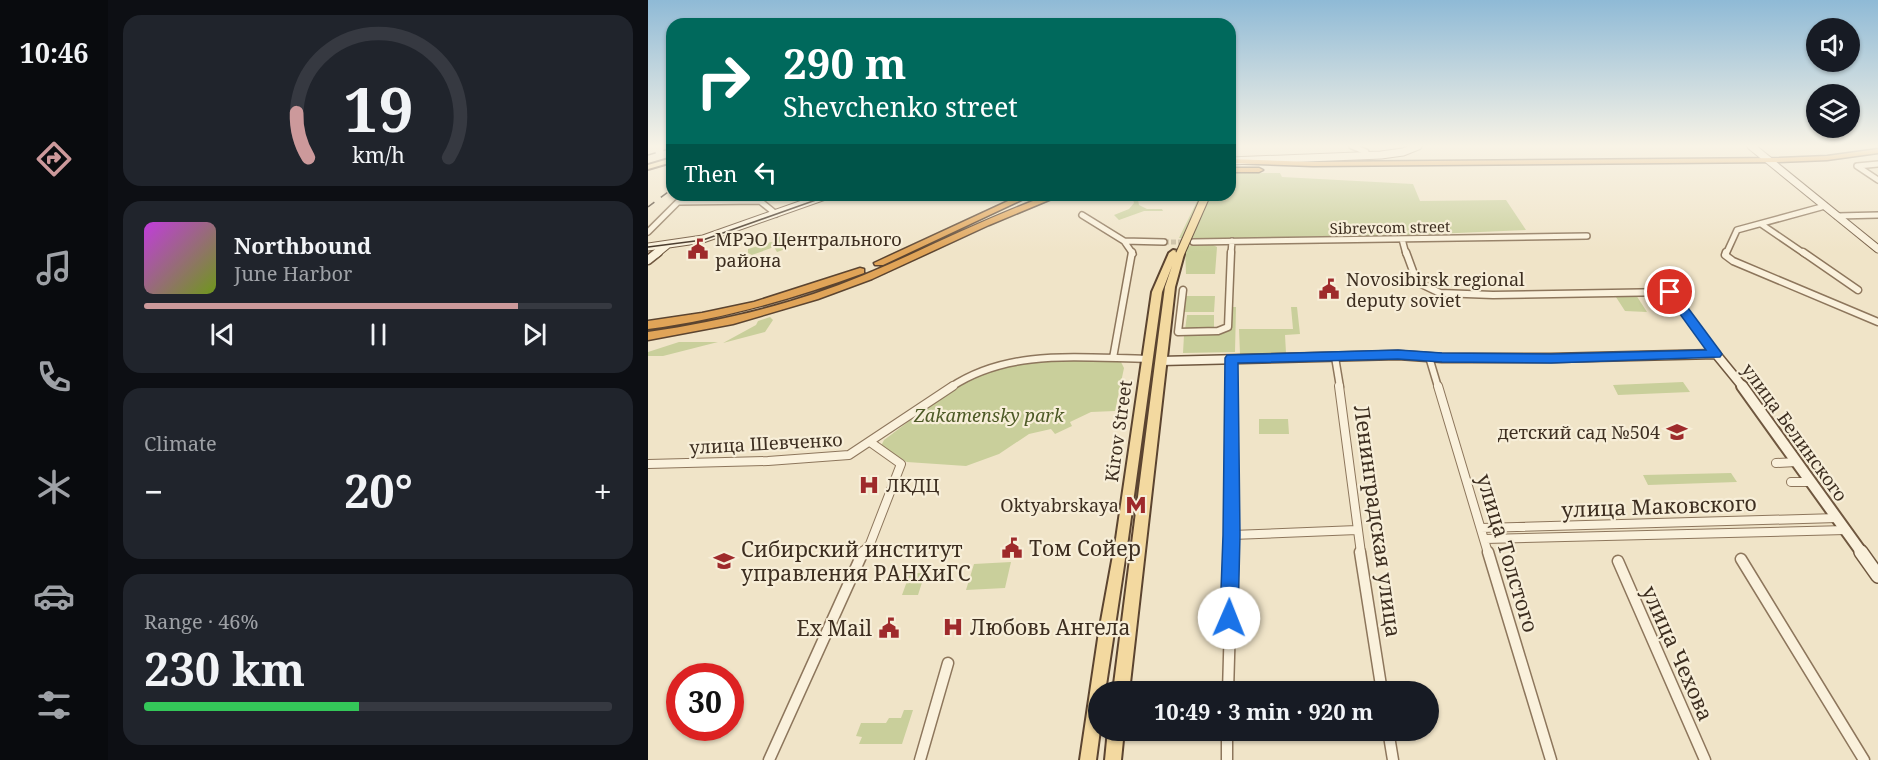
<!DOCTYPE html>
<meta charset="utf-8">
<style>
body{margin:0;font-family:"Noto Serif",serif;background:#20242c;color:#f1f3f6;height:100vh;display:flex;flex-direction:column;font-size:22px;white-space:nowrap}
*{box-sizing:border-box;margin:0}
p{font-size:20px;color:#9ea1a6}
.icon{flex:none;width:33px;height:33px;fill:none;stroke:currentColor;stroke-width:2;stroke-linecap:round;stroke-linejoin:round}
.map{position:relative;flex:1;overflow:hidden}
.drawer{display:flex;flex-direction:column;gap:15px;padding:15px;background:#0d0f14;width:540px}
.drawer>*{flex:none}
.hud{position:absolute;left:18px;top:18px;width:570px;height:183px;border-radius:18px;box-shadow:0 2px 4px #0004;background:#00695c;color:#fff;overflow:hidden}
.tools{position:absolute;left:1158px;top:18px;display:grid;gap:12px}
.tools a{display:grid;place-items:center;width:54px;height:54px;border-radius:50%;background:#171b24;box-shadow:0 2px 4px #0004;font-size:30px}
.speed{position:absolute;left:18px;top:663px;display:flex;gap:12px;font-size:30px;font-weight:700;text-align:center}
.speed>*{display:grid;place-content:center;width:78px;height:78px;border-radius:50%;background:#171b24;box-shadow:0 2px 4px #0004;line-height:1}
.speed .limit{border:9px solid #d22;background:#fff;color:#111}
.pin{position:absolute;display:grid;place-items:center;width:51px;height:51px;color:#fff;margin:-26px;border:3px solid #fff;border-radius:50%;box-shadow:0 2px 6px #0007}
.me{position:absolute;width:66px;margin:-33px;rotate:1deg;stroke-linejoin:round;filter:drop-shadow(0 0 4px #0008)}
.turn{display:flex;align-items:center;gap:21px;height:126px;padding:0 18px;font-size:27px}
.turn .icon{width:78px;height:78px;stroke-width:2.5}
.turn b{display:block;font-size:42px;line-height:51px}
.then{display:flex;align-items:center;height:57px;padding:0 18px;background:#0003;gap:12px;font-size:22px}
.big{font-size:45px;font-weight:700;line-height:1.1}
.drawer .tile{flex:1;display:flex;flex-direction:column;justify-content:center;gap:9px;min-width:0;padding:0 21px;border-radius:18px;background:#20242c}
.drawer .dial{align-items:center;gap:0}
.dial svg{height:156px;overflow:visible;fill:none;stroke:#363941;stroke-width:7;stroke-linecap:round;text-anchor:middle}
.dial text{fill:#f1f3f6;stroke:none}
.song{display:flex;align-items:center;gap:18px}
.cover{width:72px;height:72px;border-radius:9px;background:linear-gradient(135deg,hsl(290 70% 55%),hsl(80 70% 35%))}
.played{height:6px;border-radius:3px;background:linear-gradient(90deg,#cc999b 80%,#363941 80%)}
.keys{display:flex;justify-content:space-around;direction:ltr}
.heat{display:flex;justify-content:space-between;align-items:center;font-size:33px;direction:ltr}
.charge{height:9px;border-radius:4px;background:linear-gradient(90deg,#34c759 46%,#363941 0)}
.trip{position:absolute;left:440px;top:681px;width:351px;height:60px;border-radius:30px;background:#171b24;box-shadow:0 2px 4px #0004;font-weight:700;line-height:60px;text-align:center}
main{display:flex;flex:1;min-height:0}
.tab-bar{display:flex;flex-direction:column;width:108px;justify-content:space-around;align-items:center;background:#090b0e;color:#9ea1a6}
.tab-bar .icon{width:42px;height:42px}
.tab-bar .selected{color:#cc999b}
.tab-bar b{font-size:27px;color:#f1f3f6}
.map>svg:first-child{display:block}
</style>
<main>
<nav class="tab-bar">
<b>10:46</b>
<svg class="icon selected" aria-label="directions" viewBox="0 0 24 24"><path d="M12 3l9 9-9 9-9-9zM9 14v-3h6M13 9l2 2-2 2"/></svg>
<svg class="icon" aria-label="music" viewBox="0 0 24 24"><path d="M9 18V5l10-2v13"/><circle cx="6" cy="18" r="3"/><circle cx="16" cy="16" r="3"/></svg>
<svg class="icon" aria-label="phone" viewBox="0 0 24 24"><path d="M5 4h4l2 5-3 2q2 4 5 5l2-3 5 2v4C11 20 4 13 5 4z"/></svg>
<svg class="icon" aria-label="climate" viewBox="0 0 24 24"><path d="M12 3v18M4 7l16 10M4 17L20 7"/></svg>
<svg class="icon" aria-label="car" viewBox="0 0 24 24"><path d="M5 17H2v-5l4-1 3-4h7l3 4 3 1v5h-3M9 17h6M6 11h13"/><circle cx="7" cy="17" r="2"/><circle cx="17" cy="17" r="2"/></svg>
<svg class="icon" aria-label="filters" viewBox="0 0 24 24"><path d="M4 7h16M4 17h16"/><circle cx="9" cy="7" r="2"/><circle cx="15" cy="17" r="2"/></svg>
</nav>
<section class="drawer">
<div class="tile dial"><svg viewBox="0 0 100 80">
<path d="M14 69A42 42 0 1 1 86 69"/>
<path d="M14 69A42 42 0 0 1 8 46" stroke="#cc999b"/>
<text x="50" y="56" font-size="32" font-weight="700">19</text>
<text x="50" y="72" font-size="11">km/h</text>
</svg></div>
<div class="tile">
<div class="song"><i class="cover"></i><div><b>Northbound</b><p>June Harbor</p></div></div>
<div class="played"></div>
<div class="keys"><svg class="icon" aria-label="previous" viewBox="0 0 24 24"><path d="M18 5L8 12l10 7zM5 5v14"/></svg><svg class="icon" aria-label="pause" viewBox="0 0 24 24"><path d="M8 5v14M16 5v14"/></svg><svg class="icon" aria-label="next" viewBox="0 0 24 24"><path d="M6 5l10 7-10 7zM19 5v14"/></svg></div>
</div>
<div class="tile"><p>Climate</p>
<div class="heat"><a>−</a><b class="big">20°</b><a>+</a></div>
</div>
<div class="tile"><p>Range · 46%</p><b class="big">230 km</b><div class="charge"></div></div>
</section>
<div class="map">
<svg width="1230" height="760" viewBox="0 0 1230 760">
<rect width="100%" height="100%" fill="#f0e4c8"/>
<path fill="#c9cf9b" d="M582,173h50l2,4 131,7 7,17 86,-1 20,30 -137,6 -191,4 -19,-2 21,-43h30z
M478,195h17l-5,5 1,5 8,4h15l1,2h-19l-25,9 -5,-5 15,-6 5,-6 -1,-4z
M140,234l9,11 -20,7 -3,-5 -22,8 -4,-2v-4l23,-7 5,2 -4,-5z
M565,245l4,2 -2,27h-29l-1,-28z
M966,294l22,1 11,17 -22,-1z
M536,296h31l-1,16h-31z
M583,307h5l-1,45 -52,1 1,-18 35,-1 11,-6z
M643,307h6l3,27 -15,1 1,18 -46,1 -1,-25h54z
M539,315h27v15h-29z
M122,317l3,3 -8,12 -42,11 33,-18 2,-4z
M31,342h39l-55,14h-15v-4z
M472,360l4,8 -9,43 -24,1 -21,10 2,4 -17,8 -4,-5 -22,5 -30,20 -33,12 -59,-4 -27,-14 4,-8c33,-24 66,-54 104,-68 37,-14 91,-10 132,-12z
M1035,382l7,10 -72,3 -5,-10z
M611,419h29l1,15h-30z
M1083,473l6,9 -89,3 -5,-10z
M363,562l-6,26 -39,2 8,-26z
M262,573h15l-7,22h-16z
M256,710h9l-11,34h-43l3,-7 -6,-1 5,-13h25l3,-5h12z"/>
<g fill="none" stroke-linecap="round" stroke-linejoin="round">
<path stroke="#ccc0a6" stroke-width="5" stroke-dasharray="5 2" stroke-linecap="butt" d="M516,242h25"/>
<g stroke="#8d765c" stroke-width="8">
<path id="street-far3" d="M704,146l14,6 1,4
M1230,164l-21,2 21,14
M434,215l42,26 40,1
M1189,216l41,-1
M1113,224l44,30
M0,232l30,-30 82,-1 16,13
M754,239l4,15
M476,241l9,13
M545,242l394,-6
M583,254l1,-13
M1078,254l11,-24 88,-24"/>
</g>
<g stroke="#8d765c" stroke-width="9">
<path id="street-far2" d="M758,252l11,30 23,11 53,2 177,-3 46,62
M1078,252l-1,3 8,6 145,61
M1155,252l55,38
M535,290l-5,42 40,-1 10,-4 3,-75
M687,357l5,30
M781,357l9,30
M465,358l19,-106
M583,359v28
M303,387c59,-39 130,-29 197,-28"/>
</g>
<g stroke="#8d765c" stroke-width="10">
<path id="street-far1" d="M583,386l1,167
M691,386l22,167
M790,386l50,167
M1128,463l20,-1
M0,464l120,-3 81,-6 104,-69
M1143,482h20
M833,528l356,-10
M584,535l125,-5
M837,539l361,-9
M214,553l8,-9 31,-80 -31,-22"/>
</g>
<g stroke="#8d765c" stroke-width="13">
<path id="street" d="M712,552l22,140
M840,552l63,208
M1093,559l123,201
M970,561l87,199
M580,692l4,-140
M579,730v30
M740,730l5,30
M121,760l94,-208
M272,760l28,-97"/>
</g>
<g stroke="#6f573f" stroke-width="9">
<path id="secondary-far3" d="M1103,146l127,103
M582,161l151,-6 22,-3 15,-6
M0,247l55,-8 125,-44
M8,254l11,-9"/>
</g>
<g stroke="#6f573f" stroke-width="11">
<path id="secondary-far2" d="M0,260l10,-8
M513,361l237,-6 44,3h109l165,-4 27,33"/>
</g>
<g stroke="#6f573f" stroke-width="14">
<path id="secondary-far1" d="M1094,386l120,167"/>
</g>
<g stroke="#6f573f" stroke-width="16">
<path id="secondary" d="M1213,552l17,24"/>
</g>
<g stroke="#5b4430" stroke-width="4">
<path id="primary" d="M24,158v4l-24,7v-4z
M525,250l10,2 1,2 -9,33 -46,405h-16l46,-360 6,-45 7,-21 -10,26 -34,247 -23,153h-7v38h2l-4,30h-16l19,-128 17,-93 36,-247 17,-39z
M460,730h16l-3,30h-16z"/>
</g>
<g stroke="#5b4430" stroke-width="3">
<path id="highway" d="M1230,149v4l-51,7 -48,2 -466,4 -83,-3v-4l83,3 466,-4 48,-2z
M582,168h29l4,2 -4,2h-29z
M373,195h11l-149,70h-8l-1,-2z
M401,195h12l-72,30 -117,54 -54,20 -85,25 -85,16v-8c74,-11 147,-28 216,-57 62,-26 121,-57 185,-80z
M212,268l4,1v4c-71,26 -142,46 -216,56v-8l54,-8 52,-11z"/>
</g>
<use href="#street-far3" stroke="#faf1dc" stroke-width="5"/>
<use href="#street-far2" stroke="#faf1dc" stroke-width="6"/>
<use href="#street-far1" stroke="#faf1dc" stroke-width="8"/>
<use href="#street" stroke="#faf1dc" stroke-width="10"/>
<use href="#secondary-far3" stroke="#faf1dc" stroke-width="7"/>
<use href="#secondary-far2" stroke="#faf1dc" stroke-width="8"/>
<use href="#secondary-far1" stroke="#faf1dc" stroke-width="10"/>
<use href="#secondary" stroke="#faf1dc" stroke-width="13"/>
<use href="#primary" fill="#f3d9a0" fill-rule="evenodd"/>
<use href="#highway" fill="#e0a458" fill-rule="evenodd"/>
<path stroke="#3d2e20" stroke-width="1.5" d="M0,247l55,-7 127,-45"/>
<path stroke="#3d2e20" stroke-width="1.5" stroke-dasharray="8 8" stroke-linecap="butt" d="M0,155l24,-7
M0,207l24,-18"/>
<g stroke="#5b4430" stroke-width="10" stroke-linecap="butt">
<path id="primary-bridge" d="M532,254l26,-59"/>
</g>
<use href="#primary-bridge" stroke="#f3d9a0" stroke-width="8"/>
</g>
<linearGradient id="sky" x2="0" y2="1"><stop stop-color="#8fbad6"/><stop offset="0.58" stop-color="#f8f3e6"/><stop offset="1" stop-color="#f8f3e6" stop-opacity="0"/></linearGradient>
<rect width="1230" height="252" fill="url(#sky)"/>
<path fill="#1a73e8" stroke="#114b97" stroke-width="1.5" d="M1022,288l4,1 46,62 2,3 -2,3 -169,6 -109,-1 -44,-3 -160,4 2,172 -2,83 -3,6 -6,3 -7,-3 -2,-6 3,-83 2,-177 2,-3 171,-5 44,3 109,1 155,-4 -42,-58z"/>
<defs>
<g id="civic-bare" transform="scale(1.62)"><path d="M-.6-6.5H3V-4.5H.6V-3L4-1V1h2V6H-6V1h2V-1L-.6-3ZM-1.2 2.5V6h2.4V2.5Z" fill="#9e2a2b" stroke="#f7eed8" stroke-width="2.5" paint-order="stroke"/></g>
<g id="school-bare" transform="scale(1.62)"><path d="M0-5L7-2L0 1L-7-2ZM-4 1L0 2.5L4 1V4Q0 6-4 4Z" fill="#9e2a2b" stroke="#f7eed8" stroke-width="2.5" paint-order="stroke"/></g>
<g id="hospital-bare" transform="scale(1.62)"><path d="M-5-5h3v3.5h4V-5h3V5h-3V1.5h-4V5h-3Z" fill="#9e2a2b" stroke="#f7eed8" stroke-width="2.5" paint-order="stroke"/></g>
<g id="metro-bare" transform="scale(1.62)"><path d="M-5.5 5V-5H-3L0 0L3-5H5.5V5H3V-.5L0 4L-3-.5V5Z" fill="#9e2a2b" stroke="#f7eed8" stroke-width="2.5" paint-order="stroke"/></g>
<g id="university-bare" transform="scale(1.62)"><path d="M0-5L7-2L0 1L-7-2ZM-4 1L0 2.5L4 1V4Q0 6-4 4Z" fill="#9e2a2b" stroke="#f7eed8" stroke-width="2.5" paint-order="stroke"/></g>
</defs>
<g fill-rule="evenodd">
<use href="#civic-bare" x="50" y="249"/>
<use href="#civic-bare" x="681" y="289"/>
<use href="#school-bare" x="1029" y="432"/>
<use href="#hospital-bare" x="221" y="485"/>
<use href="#metro-bare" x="488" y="505"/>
<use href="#civic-bare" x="364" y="548"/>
<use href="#university-bare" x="76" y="561"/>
<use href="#hospital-bare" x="305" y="627"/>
<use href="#civic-bare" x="241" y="628"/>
</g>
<g text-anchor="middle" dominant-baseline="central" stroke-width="4.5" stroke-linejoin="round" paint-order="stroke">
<g font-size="15" fill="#3d2e20" stroke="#f7eed8">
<text transform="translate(742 227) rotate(-1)">Sibrevcom street</text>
</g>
<g font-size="18" fill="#3d2e20" stroke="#f7eed8" text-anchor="start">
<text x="67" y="239">МРЭО Центрального<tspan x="67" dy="21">района</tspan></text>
<text x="698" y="279">Novosibirsk regional<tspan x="698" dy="21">deputy soviet</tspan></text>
<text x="1012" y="432" text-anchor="end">детский сад №504</text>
<text x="238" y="485">ЛКДЦ</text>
<text x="471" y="505" text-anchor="end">Oktyabrskaya</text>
</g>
<g font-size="18" font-style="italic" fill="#4d5a26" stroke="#f7eed8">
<text x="341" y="415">Zakamensky park</text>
</g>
<g font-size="18" fill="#3d2e20" stroke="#f7eed8">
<text transform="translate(470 431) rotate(-82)">Kirov Street</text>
<text transform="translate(1147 432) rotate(54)">улица Белинского</text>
<text transform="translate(118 443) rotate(-3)">улица Шевченко</text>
</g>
<g font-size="21" fill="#3d2e20" stroke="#f7eed8">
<text transform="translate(1011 506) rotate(-2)">улица Маковского</text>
<text transform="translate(730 521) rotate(82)">Ленинградская улица</text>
<text transform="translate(860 553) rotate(73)">улица Толстого</text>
<text transform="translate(1030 653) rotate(66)">улица Чехова</text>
</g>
<g font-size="21" fill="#3d2e20" stroke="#f7eed8" text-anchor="start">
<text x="381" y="548">Том Сойер</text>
<text x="93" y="549">Сибирский институт<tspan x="93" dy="24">управления РАНХиГС</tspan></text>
<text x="322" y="627">Любовь Ангела</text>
<text x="224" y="628" text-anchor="end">Ex Mail</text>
</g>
</g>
</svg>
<div class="tools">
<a><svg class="icon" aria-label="sound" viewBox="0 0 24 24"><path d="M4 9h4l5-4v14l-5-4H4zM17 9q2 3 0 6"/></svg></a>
<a><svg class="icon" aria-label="layers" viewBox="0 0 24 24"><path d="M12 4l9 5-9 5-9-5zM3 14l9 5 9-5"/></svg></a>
</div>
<div class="speed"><div class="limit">30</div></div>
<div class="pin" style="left:1022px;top:292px;background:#d93025"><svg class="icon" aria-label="arrive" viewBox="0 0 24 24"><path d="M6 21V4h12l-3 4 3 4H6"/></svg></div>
<svg class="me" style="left:581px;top:618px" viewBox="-20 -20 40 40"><circle r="19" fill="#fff"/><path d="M0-13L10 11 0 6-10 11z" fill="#1a73e8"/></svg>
<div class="trip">10:49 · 3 min · 920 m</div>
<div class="hud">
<div class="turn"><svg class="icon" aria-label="right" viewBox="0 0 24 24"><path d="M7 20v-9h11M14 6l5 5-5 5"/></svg><div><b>290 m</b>Shevchenko street</div></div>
<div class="then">Then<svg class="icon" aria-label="left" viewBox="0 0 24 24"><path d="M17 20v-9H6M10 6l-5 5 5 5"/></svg></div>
</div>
</div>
</main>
